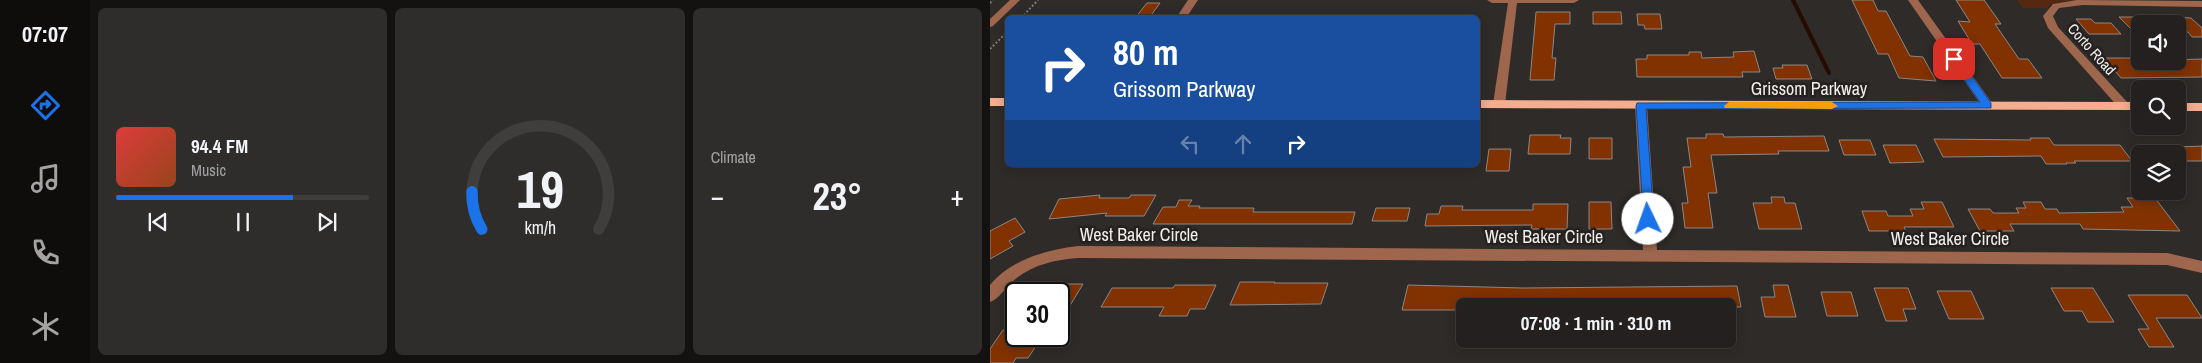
<!DOCTYPE html>
<meta charset="utf-8">
<style>
body{margin:0;font-family:"Archivo Narrow",sans-serif;background:#2f2d2c;color:#f1f3f6;height:100vh;display:flex;flex-direction:column;font-size:19px;white-space:nowrap}
*{box-sizing:border-box;margin:0}
p{font-size:16px;color:#a3a3a4}
.icon{flex:none;width:28px;height:28px;fill:none;stroke:currentColor;stroke-width:2;stroke-linecap:round;stroke-linejoin:round}
.map{position:relative;flex:1;overflow:hidden}
.drawer{display:flex;flex-direction:column;gap:8px;padding:8px;background:#131211;width:900px}
.drawer>*{flex:none}
.top-card{position:absolute;left:15px;top:15px;width:475px;height:152px;border-radius:8px;box-shadow:0 2px 12px #0003,0 0 0 1px #403e3d;background:#1a4fa0;color:#fff;overflow:hidden}
.tools{position:absolute;left:1141px;top:15px;display:grid;gap:10px}
.tools a{display:grid;place-items:center;width:55px;height:55px;border-radius:8px;background:#23201f;box-shadow:0 2px 12px #0003,0 0 0 1px #403e3d;font-size:25px}
.speed{position:absolute;left:15px;top:282px;display:flex;gap:10px;font-size:25px;font-weight:700;text-align:center}
.speed>*{display:grid;place-content:center;width:65px;height:65px;border-radius:50%;background:#23201f;box-shadow:0 2px 12px #0003,0 0 0 1px #403e3d;line-height:1}
.speed .limit{border:2px solid #111;border-radius:8px;background:#fff;color:#111}
.pin{position:absolute;display:grid;place-items:center;width:42px;height:42px;color:#fff;margin:-21px;border-radius:10px;box-shadow:0 2px 8px #0006}
.me{position:absolute;width:55px;margin:-28px;rotate:357deg;stroke-linejoin:round;filter:drop-shadow(0 0 4px #0008)}
.turn{display:flex;align-items:center;gap:18px;height:105px;padding:0 25px;font-size:22px}
.turn .icon{width:65px;height:65px;stroke-width:2.5}
.turn b{display:block;font-size:35px;line-height:42px}
.lanes{display:flex;align-items:center;height:48px;padding:0 25px;background:#0003;justify-content:center;gap:25px;direction:ltr}
.lanes .off{opacity:.35}
.big{font-size:38px;font-weight:700;line-height:1.1}
.drawer .tile{flex:1;display:flex;flex-direction:column;justify-content:center;gap:8px;min-width:0;padding:0 18px;border-radius:8px;background:#2f2d2c}
.drawer .dial{align-items:center;gap:0}
.dial svg{height:130px;overflow:visible;fill:none;stroke:#403e3d;stroke-width:7;stroke-linecap:round;text-anchor:middle}
.dial text{fill:#f1f3f6;stroke:none}
.song{display:flex;align-items:center;gap:15px}
.cover{width:60px;height:60px;border-radius:8px;background:linear-gradient(135deg,hsl(0 70% 55%),hsl(20 70% 35%))}
.played{height:5px;border-radius:2px;background:linear-gradient(90deg,#1a73e8 70%,#403e3d 70%)}
.keys{display:flex;justify-content:space-around;direction:ltr}
.heat{display:flex;justify-content:space-between;align-items:center;font-size:28px;direction:ltr}
.drawer .tiles{flex:1;display:grid;gap:8px;grid-template-columns:repeat(3,1fr)}
.trip{position:absolute;left:466px;top:298px;width:280px;height:50px;border-radius:8px;background:#23201f;box-shadow:0 2px 12px #0003,0 0 0 1px #403e3d;font-weight:700;line-height:50px;text-align:center}
main{display:flex;flex:1;min-height:0}
.dock{display:flex;flex-direction:column;width:90px;justify-content:space-around;align-items:center;background:#0e0d0c;color:#a3a3a4}
.dock .icon{width:35px;height:35px}
.dock .selected{color:#1a73e8}
.dock b{font-size:22px;color:#f1f3f6}
.map>svg:first-child{display:block}
</style>
<main>
<nav class="dock">
<b>07:07</b>
<svg class="icon selected" aria-label="directions" viewBox="0 0 24 24"><path d="M12 3l9 9-9 9-9-9zM9 14v-3h6M13 9l2 2-2 2"/></svg>
<svg class="icon" aria-label="music" viewBox="0 0 24 24"><path d="M9 18V5l10-2v13"/><circle cx="6" cy="18" r="3"/><circle cx="16" cy="16" r="3"/></svg>
<svg class="icon" aria-label="phone" viewBox="0 0 24 24"><path d="M5 4h4l2 5-3 2q2 4 5 5l2-3 5 2v4C11 20 4 13 5 4z"/></svg>
<svg class="icon" aria-label="climate" viewBox="0 0 24 24"><path d="M12 3v18M4 7l16 10M4 17L20 7"/></svg>
</nav>
<section class="drawer">
<div class="tiles">
<div class="tile">
<div class="song"><i class="cover"></i><div><b>94.4 FM</b><p>Music</p></div></div>
<div class="played"></div>
<div class="keys"><svg class="icon" aria-label="previous" viewBox="0 0 24 24"><path d="M18 5L8 12l10 7zM5 5v14"/></svg><svg class="icon" aria-label="pause" viewBox="0 0 24 24"><path d="M8 5v14M16 5v14"/></svg><svg class="icon" aria-label="next" viewBox="0 0 24 24"><path d="M6 5l10 7-10 7zM19 5v14"/></svg></div>
</div>
<div class="tile dial"><svg viewBox="0 0 100 80">
<path d="M14 69A42 42 0 1 1 86 69"/>
<path d="M14 69A42 42 0 0 1 8 46" stroke="#1a73e8"/>
<text x="50" y="56" font-size="32" font-weight="700">19</text>
<text x="50" y="72" font-size="11">km/h</text>
</svg></div>
<div class="tile"><p>Climate</p>
<div class="heat"><a>−</a><b class="big">23°</b><a>+</a></div>
</div>
</div>
</section>
<div class="map">
<svg width="1212" height="363" viewBox="0 0 1212 363">
<rect width="100%" height="100%" fill="#2f2b29"/>
<path fill="#572810" d="M1027,0h59l-23,3 -6,5h-24z"/>
<g fill="none" stroke-linecap="round" stroke-linejoin="round">
<path stroke="#250c02" stroke-width="4" d="M803,0l36,73"/>
</g>
<path fill="#813200" stroke="#8c8785" d="M862,0h21l5,11h8l24,45 13,1 13,24 -37,-3 -11,-24h-10z
M966,0h28l17,24h-6l24,35h9l14,19h-40l-22,-34h-8l-14,-23 12,1z
M157,3h13l-11,15h-14z
M546,12h34v12h-15l-3,34h4l-2,22h-24z
M603,12h28l1,12h-29z
M647,14h23l2,15h-17l-1,-4h-6z
M1129,17h21v11h-10z
M1188,17l13,1 11,10v9h-10l-4,-5h-10z
M1086,19h15l4,4h16l10,11h-32z
M764,51l6,21h-18l1,5h-106l-1,-18h11v-4h42v-3h12l1,6 32,-1 -1,-5z
M1114,58h26l3,3h7l62,-2v18l-81,1z
M792,65h25l5,14h-36l-3,-11h10z
M716,134h17l1,3 100,-1 5,15h-51l1,3 -68,1 6,38h-9l5,35h-28l-3,-25h6l-5,-36h8l-4,-29h19z
M540,135h31l-1,3h11l-1,16h-42z
M599,138h23v21h-23z
M1040,138h19l5,7h66l12,16h-58l2,2h-10l1,1h-21l-5,-8 -98,1 -9,-18 97,1z
M849,140h31l6,15h-32z
M893,145h33l8,17 -34,1z
M1212,146v15h-24v-14z
M499,149h22l-2,22h-23z
M110,195l-1,3h30l2,-3h25l-12,21h-39l2,-3 -58,6 10,-20z
M781,197h13l1,6h10l7,26h-43l-6,-26h19z
M1137,198h28l25,33 -97,-2 -3,-5h-70l4,7h-34l-12,-22h22l3,4h26l-3,-5h10l-3,-6h18l4,7h12l2,4 65,-1 -3,-5h12z
M189,200h13l-4,6h12l-1,2h55l-1,4h102l-3,12h-199l10,-17h13z
M599,202h22l1,27h-23z
M931,202h21l12,25h-50l2,4h-37l-7,-20h24l2,5h25l-3,-7h14z
M543,204h35l-1,25h-36l1,-4 -107,1 2,-12h12l2,-8h22l-1,4h71z
M386,208h34l-3,13h-35z
M25,218l10,14 -16,9 4,5 -23,13v-28z
M250,282h35l-1,1h54l-7,21 -91,1z
M69,284h24l-24,40z
M185,285h41l-11,24h-15l-3,7h-28l5,-9h-63l11,-19h61z
M418,285l115,3 214,-2 4,21 -276,-1v4h-63z
M783,285h15l8,32h-31l-4,-20h14z
M884,288h34l8,21h-13l4,12h-21z
M1061,288h42l21,34h-26l-6,-11h-18z
M947,291h34l13,28h-35z
M831,292h30l7,24h-31z
M1138,295h59l15,23h-46l18,29h-25l-11,-18h11z
M13,330h13v6h15l-4,7h11l-10,15h-12l-3,5h-23v-14z"/>
<g fill="none" stroke-linecap="round" stroke-linejoin="round">
<path stroke="#7f7b7a" stroke-width="2" stroke-dasharray="2 2" stroke-linecap="butt" d="M0,3l3,-3
M31,18l17,-18
M0,49l18,-18"/>
<path fill="#9e664d" fill-rule="evenodd" d="M20,0h10l-27,26 -3,1v-8z
M198,0h10l-12,18h-10z
M497,0h92l-5,3h-57l-12,101 -6,4 -6,-4 15,-101h-16z
M918,0h10l74,103 2,3 -2,3h-8z
M1087,0l125,1v6l-119,-2 -24,3 -6,8 5,11 70,76 2,3 -2,3h-8l-72,-81 -5,-12 10,-12z
M651,102l6,4 10,144 510,3 35,8v12l-35,-8 -1089,-7c-24,2 -47,7 -65,23 -8,7 -14,18 -23,21v-17c22,-26 56,-35 88,-39l565,4 -8,-144z"/>
<path fill="#f4ae8f" fill-rule="evenodd" d="M0,98h18v8h-18z
M488,100l662,2v8l-662,-2z
M1188,103h24v8h-24z"/>
</g>
<path fill="#1a73e8" stroke="#114b97" d="M964,56l4,1 33,46v5l-345,1 8,110 -6,5 -4,-1 -8,-117 1,-3 343,-1 -30,-43z"/>
<path fill="#f59e0b" d="M739,102h103l6,4 -6,3 -107,-1 -1,-2z"/>
<g text-anchor="middle" dominant-baseline="central" stroke-width="5" stroke-linejoin="round" paint-order="stroke">
<g font-size="15" fill="#f0edec" stroke="#25211f">
<text transform="translate(1102 49) rotate(48)">Corto Road</text>
</g>
<g font-size="18" fill="#f0edec" stroke="#25211f">
<text x="819" y="88">Grissom Parkway</text>
<text x="149" y="234">West Baker Circle</text>
<text x="554" y="236">West Baker Circle</text>
<text x="960" y="238">West Baker Circle</text>
</g>
</g>
</svg>
<div class="tools">
<a><svg class="icon" aria-label="sound" viewBox="0 0 24 24"><path d="M4 9h4l5-4v14l-5-4H4zM17 9q2 3 0 6"/></svg></a>
<a><svg class="icon" aria-label="search" viewBox="0 0 24 24"><circle cx="10" cy="10" r="6"/><path d="M15 15l6 6"/></svg></a>
<a><svg class="icon" aria-label="layers" viewBox="0 0 24 24"><path d="M12 4l9 5-9 5-9-5zM3 14l9 5 9-5"/></svg></a>
</div>
<div class="speed"><div class="limit">30</div></div>
<div class="pin" style="left:964px;top:59px;background:#d93025"><svg class="icon" aria-label="arrive" viewBox="0 0 24 24"><path d="M6 21V4h12l-3 4 3 4H6"/></svg></div>
<svg class="me" style="left:658px;top:219px" viewBox="-20 -20 40 40"><circle r="19" fill="#fff"/><path d="M0-13L10 11 0 6-10 11z" fill="#1a73e8"/></svg>
<div class="trip">07:08 · 1 min · 310 m</div>
<div class="top-card">
<div class="turn"><svg class="icon" aria-label="right" viewBox="0 0 24 24"><path d="M7 20v-9h11M14 6l5 5-5 5"/></svg><div><b>80 m</b>Grissom Parkway</div></div>
<div class="lanes"><svg class="icon off" aria-label="left" viewBox="0 0 24 24"><path d="M17 20v-9H6M10 6l-5 5 5 5"/></svg><svg class="icon off" aria-label="ahead" viewBox="0 0 24 24"><path d="M12 20V5M6 11l6-6 6 6"/></svg><svg class="icon" aria-label="right" viewBox="0 0 24 24"><path d="M7 20v-9h11M14 6l5 5-5 5"/></svg></div>
</div>
</div>
</main>
